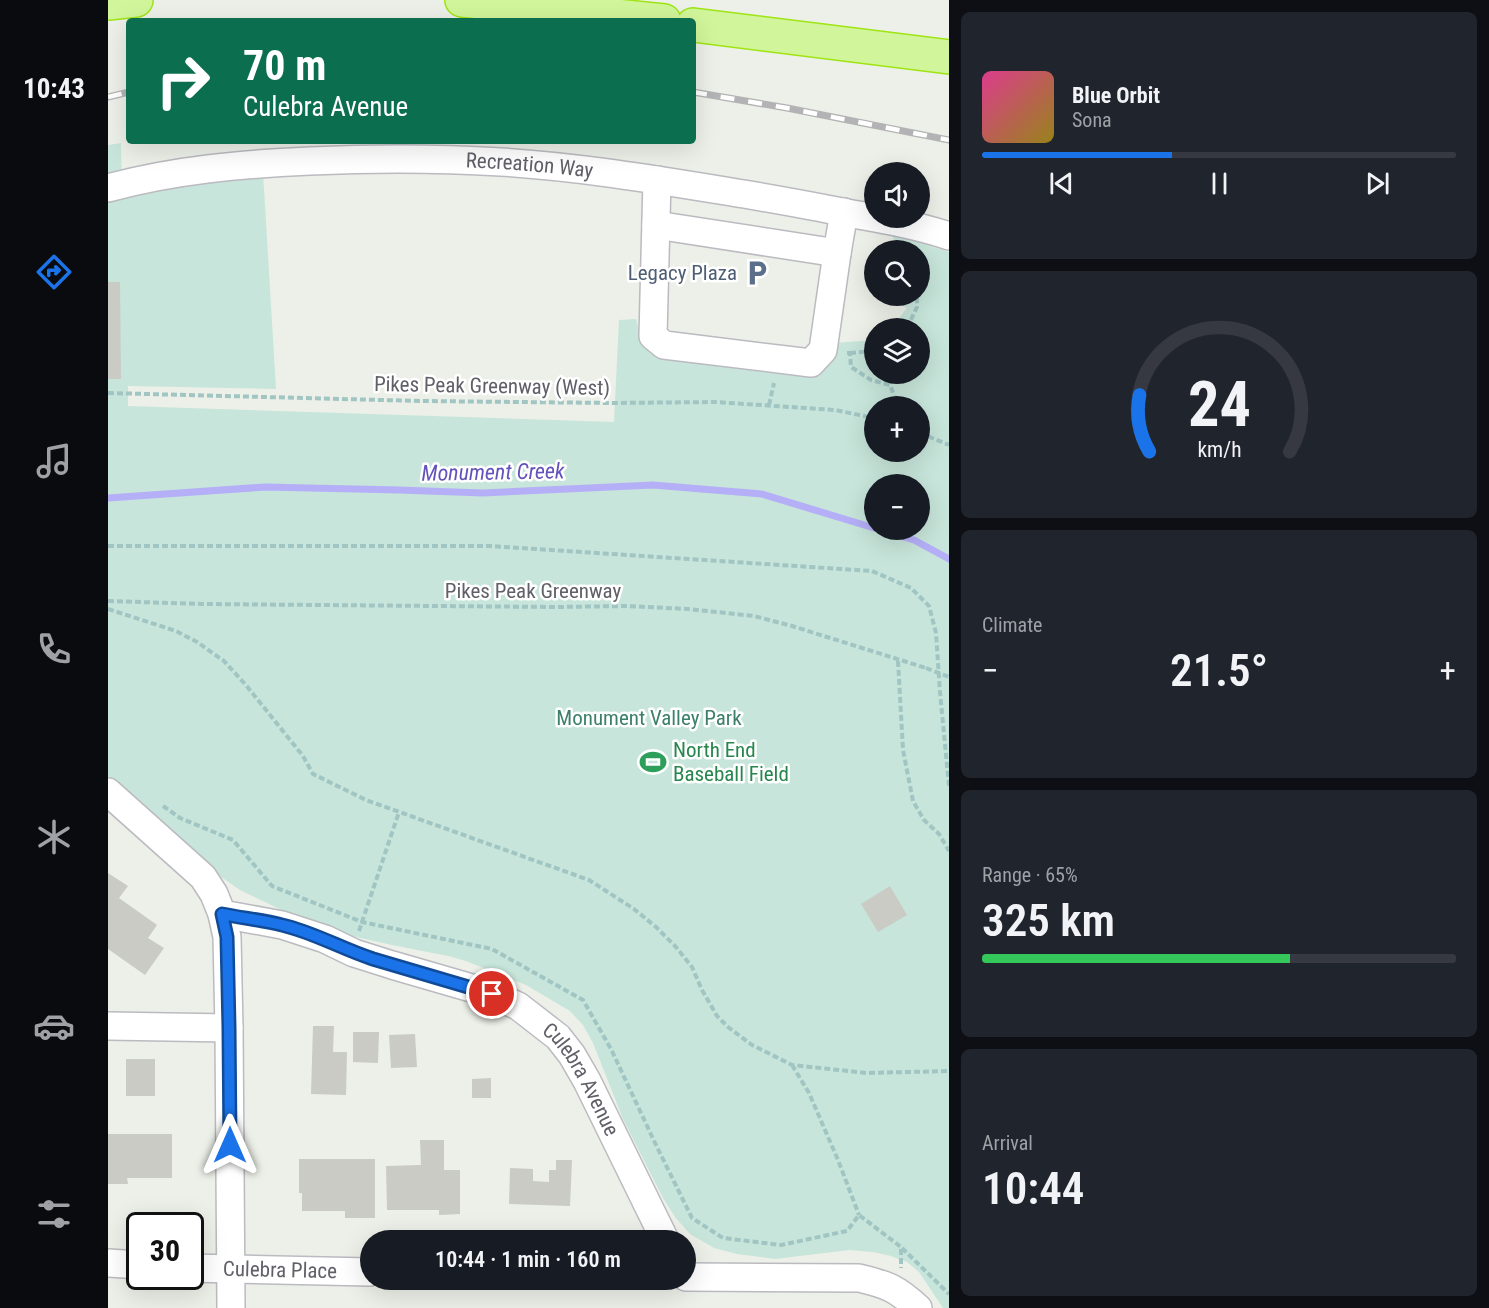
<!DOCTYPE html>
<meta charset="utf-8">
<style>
body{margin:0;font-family:"Roboto Condensed",sans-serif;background:#20242c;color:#f1f3f6;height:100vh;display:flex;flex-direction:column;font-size:22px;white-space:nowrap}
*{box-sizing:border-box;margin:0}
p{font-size:20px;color:#9ea1a6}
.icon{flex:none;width:33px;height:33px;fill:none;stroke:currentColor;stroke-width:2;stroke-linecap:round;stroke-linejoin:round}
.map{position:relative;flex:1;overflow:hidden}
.drawer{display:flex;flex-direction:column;gap:12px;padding:12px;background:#0d0f14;width:540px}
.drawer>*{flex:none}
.guide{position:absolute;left:18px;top:18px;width:570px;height:126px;border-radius:6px;box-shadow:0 6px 24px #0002;background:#0b6e4f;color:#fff;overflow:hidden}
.fabs{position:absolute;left:756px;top:162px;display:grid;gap:12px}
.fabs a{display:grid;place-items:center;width:66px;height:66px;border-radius:50%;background:#171b24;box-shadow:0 6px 24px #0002;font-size:30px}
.speed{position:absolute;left:18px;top:1212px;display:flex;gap:12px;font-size:30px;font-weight:700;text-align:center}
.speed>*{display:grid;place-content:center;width:78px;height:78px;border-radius:50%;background:#171b24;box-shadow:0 6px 24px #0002;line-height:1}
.speed .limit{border:3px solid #111;border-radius:9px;background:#fff;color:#111}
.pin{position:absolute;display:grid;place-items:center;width:51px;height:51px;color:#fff;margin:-26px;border:3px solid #fff;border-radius:50%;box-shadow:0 2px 6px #0007}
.me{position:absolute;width:66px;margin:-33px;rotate:0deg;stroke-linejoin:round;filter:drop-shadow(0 0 4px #0008)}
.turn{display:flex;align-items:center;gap:21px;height:126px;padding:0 18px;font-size:27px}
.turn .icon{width:78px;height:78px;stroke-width:2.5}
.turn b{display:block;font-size:42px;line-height:51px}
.big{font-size:45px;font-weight:600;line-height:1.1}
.drawer .tile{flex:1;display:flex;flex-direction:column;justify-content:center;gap:9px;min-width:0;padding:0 21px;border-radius:9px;background:#20242c}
.drawer .dial{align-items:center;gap:0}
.dial svg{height:156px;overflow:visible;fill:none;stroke:#363941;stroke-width:7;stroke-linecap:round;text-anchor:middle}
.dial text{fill:#f1f3f6;stroke:none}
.song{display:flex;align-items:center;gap:18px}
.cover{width:72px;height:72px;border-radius:9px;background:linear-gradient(135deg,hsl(330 70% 55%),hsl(50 70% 35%))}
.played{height:6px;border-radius:3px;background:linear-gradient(90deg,#1a73e8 40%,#363941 40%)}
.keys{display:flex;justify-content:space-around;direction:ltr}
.heat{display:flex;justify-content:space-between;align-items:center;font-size:33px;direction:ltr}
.charge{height:9px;border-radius:4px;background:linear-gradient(90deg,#34c759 65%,#363941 0)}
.trip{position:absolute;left:252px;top:1230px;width:336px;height:60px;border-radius:30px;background:#171b24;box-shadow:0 6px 24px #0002;font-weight:600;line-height:60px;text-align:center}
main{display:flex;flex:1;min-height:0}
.menu{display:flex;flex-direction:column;width:108px;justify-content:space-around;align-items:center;background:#090b0e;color:#9ea1a6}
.menu .icon{width:42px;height:42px}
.menu .on{color:#1a73e8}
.menu b{font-size:27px;color:#f1f3f6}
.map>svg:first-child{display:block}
</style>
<main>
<nav class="menu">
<b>10:43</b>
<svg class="icon on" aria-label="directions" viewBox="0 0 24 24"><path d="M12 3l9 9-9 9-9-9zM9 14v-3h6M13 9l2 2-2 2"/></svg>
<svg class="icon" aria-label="music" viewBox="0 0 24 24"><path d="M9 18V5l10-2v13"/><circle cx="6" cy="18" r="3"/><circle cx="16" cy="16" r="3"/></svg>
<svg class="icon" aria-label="phone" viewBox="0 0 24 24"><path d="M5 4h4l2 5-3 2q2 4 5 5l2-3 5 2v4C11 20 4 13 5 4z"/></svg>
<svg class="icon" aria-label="climate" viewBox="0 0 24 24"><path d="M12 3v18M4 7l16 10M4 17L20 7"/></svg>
<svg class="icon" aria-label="car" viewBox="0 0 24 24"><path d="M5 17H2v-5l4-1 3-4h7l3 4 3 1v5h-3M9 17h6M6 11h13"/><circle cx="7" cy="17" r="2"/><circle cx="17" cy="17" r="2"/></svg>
<svg class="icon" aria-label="filters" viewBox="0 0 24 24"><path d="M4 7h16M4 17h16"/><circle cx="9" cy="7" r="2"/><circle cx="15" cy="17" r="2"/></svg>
</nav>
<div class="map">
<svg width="841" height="1308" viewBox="0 0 841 1308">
<rect width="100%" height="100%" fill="#ecf0e8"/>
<path fill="#c7e5da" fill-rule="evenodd" d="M13,143l1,53 141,-23 13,216 -148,-3v20l486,16 5,-102 17,-1 7,28 21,12 142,18 23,-14 5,-20 40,-3v34h46v-46h-29l16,-20 -11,-6v-6h24v-46h-21l-8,-16 58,18v1056h-6l-24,-36 -12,-10 -16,-6 -18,-4 -24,-2 -74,9 -38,-5 -23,-6 -24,-14 -15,-17 -12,-19 -40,-79 -30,-76 -10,-18 -13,-14 -44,-26 -60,-24 -18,-5 -56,-11 -53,-12 -43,-16 -56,-27 -26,-18 -106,-96v-631zM766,406h46v46h-46zM766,484h46v46h-46z"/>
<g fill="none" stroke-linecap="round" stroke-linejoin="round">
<path stroke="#b5aff8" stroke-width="7" d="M0,498l157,-11 134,3 84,3 170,-8 109,9 112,34
M772,530l34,10 35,19"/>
</g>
<path fill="#c9cbc4" d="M0,282h12l1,97h-13z
M0,873l20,13 -9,12 38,27 -9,13 16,10 -19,27 -37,-26z
M782,886l17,29 -29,17 -17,-28z
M205,1026h21l-1,26h14l-1,43 -35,-1z
M245,1032h26l-1,31 -25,-1z
M307,1034l2,33 -26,1 -2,-33z
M18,1059h29v37h-29z
M383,1078v20h-19v-19z
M0,1134h64v44h-45l1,6h-20z
M312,1140h24v30h16v44l-21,1v-5h-52l-1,-44 35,-1z
M191,1159h76v59h-30v-7h-43v-18h-3z
M448,1160h16l-2,46 -61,-2 1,-36 23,1v12l16,1v-12h7z"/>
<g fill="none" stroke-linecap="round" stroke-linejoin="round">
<g stroke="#bbbac0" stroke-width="30">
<g id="minor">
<path d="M549,180l-4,156 11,9 147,18 12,-13 14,-97"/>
<path id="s1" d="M0,188c66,-18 134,-24 202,-27 64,-3 127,-3 191,1 82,5 163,19 243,32 35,6 69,12 103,19 35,6 69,12 102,23"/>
<path d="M548,225l181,28 7,-41"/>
<path id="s2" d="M0,792l95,85 11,17 8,20 60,11 43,14 29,14 38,12 100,29 26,12 40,31 14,18 15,26 78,159"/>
<path d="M114,914l5,23 2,91 2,280"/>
<path d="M0,1026l121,2"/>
<path d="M0,1263l32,2"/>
<path id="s3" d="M82,1268l180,4"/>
<path d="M578,1277l173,1c29,7 37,10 59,30"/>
</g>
</g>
<g stroke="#9fe413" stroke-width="36">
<path id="highway" d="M354,0l202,21
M0,3l28,-3
M585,25l256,32"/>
</g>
<path stroke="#a1c5c3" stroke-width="4" stroke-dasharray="6 3" stroke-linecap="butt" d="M799,328l10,-21v-11
M739,353h3l1,14 20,13 19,5 6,15 -3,6
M742,353l24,-2
M0,393l313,8 192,2 102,-1 120,8 39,8
M661,405l5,-22
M812,433l29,12
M0,546h382l382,25 39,17 18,18 7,27 4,59 9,94
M0,601l94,3 353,3 72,-1 61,3 66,7 38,10 134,42
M0,609l68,22 21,11 27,19 21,23 58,72 10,18 53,26 223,80 45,29 22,18 20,20 16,20 10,23 15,26 11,11 24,18 40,20 75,8 82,-2
M790,661l5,89 10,51 11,19 15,14 10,17
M55,806l17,12 53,22 39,46 90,36 130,27 91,51 28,49 45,96 36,73 31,20 58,7 66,-14 12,-16 42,32v21
M251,931l40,-119
M684,1065l17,28 29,67 21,55
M794,1248l47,46"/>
<use href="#minor" stroke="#fff" stroke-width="27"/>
<use href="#highway" stroke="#d1f59a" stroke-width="33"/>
<g stroke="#b3b3b5" stroke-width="7">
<path id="rail" d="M585,92l94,16 162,32
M0,97l21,-5"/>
</g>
<use href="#rail" stroke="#fff" stroke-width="4.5" stroke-dasharray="14" stroke-linecap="butt"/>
<path stroke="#a1c5c3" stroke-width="4" stroke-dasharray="6 3" stroke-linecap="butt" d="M818,668l23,9"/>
</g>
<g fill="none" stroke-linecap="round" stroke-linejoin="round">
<g stroke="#114b97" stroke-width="15">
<path id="route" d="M122,1145l-1,-117 -2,-91 -5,-23c20,4 40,6 60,11 31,7 60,24 91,34l119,35"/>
</g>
<use href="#route" stroke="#1a73e8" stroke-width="10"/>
</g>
<defs>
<g id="parking-bare" transform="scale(2.07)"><path d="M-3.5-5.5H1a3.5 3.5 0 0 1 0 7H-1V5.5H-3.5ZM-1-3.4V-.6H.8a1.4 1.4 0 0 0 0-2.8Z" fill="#5c6f8a" stroke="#fff" stroke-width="2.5" paint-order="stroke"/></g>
<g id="stadium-bare" transform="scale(2.07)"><path d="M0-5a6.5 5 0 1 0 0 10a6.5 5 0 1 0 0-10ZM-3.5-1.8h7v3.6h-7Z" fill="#2e9e5b" stroke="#fff" stroke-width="2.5" paint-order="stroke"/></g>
</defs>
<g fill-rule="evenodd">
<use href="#parking-bare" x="649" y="273"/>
<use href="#stadium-bare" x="545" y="762"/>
</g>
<g text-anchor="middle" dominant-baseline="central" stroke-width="5" stroke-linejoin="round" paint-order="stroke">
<g font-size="21" fill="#615f67" stroke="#fff">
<text stroke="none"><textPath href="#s1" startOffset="424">Recreation Way</textPath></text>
<text transform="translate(384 386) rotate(1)">Pikes Peak Greenway (West)</text>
<text x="425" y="591">Pikes Peak Greenway</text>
<text stroke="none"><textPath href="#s2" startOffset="579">Culebra Avenue</textPath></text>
<text stroke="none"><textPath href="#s3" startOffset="90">Culebra Place</textPath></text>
</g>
<g font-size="21" fill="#4e5e75" stroke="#fff" text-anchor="end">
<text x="629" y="273">Legacy Plaza</text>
</g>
<g font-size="21" fill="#3c806b" stroke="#fff">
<text x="541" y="718">Monument Valley Park</text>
</g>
<g font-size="21" fill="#27864d" stroke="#fff" text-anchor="start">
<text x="565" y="750">North End<tspan x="565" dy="24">Baseball Field</tspan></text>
</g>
<g font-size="22" font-style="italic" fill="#6352bb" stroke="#fff">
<text transform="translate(385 472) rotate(-1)">Monument Creek</text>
</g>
</g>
</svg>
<div class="fabs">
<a><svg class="icon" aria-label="sound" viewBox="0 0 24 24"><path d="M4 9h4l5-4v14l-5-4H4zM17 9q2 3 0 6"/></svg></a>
<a><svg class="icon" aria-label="search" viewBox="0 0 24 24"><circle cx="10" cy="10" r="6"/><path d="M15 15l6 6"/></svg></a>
<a><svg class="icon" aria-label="layers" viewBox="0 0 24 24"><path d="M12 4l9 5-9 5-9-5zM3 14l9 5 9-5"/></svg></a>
<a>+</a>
<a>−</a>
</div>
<div class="speed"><div class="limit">30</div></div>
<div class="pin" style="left:384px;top:994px;background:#d93025"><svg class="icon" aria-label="arrive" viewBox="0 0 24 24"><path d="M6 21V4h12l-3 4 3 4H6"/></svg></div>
<svg class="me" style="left:122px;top:1145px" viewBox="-20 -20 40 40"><path d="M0-17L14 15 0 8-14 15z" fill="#1a73e8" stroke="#fff" stroke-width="4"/></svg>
<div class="trip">10:44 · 1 min · 160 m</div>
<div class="guide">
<div class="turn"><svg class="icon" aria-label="right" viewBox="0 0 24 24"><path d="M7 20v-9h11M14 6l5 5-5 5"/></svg><div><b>70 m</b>Culebra Avenue</div></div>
</div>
</div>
<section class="drawer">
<div class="tile">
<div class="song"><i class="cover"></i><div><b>Blue Orbit</b><p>Sona</p></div></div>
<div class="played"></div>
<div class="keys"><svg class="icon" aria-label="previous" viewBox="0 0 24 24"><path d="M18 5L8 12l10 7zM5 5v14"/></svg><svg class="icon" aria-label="pause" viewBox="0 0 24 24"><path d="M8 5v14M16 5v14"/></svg><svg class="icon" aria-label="next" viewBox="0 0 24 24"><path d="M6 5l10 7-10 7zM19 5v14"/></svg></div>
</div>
<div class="tile dial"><svg viewBox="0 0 100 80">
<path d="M14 69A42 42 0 1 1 86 69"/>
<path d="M14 69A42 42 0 0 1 9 40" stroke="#1a73e8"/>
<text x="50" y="56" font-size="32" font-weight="700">24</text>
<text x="50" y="72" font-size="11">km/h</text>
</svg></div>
<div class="tile"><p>Climate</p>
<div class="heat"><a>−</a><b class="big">21.5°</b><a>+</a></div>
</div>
<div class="tile"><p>Range · 65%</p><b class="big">325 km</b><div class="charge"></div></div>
<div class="tile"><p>Arrival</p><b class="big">10:44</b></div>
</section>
</main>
